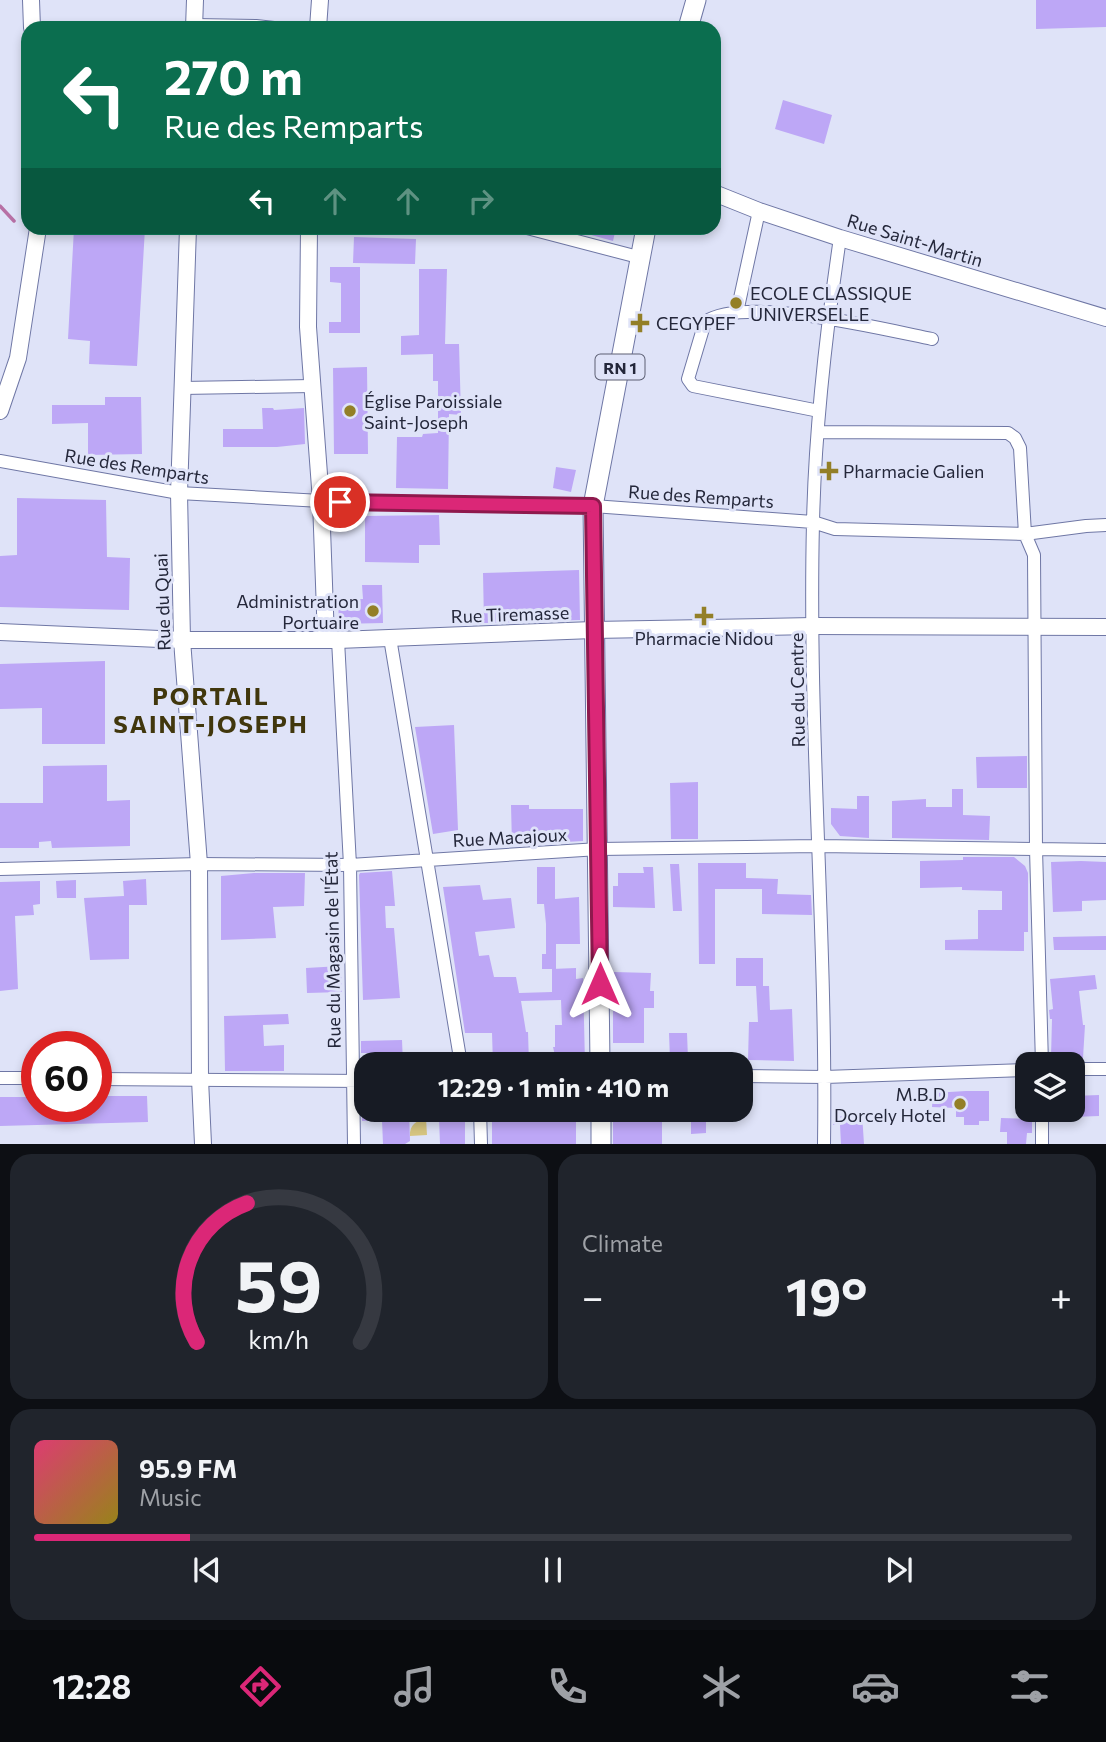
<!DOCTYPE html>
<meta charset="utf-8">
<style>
body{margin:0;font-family:Commissioner,sans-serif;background:#20242c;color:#f1f3f6;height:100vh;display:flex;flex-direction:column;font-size:26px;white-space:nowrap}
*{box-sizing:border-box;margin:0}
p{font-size:23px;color:#9ea1a6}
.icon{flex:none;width:38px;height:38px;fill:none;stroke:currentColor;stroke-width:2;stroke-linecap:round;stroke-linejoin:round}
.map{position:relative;height:1144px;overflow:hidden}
.details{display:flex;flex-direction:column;gap:10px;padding:10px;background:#0d0f14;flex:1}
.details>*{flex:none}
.top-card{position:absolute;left:21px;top:21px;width:700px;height:214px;border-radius:21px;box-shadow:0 4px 10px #0003;background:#0b6e4f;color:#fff;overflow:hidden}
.controls{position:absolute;left:1015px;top:1052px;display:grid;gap:14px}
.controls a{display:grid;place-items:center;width:70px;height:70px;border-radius:14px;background:#171b24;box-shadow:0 4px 10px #0003;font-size:35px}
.speed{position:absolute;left:21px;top:1031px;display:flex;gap:14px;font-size:35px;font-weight:700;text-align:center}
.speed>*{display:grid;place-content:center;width:91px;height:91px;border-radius:50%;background:#171b24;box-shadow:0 4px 10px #0003;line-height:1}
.speed .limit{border:10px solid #d22;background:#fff;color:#111}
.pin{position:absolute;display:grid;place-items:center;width:60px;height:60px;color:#fff;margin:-30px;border:4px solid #fff;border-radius:50%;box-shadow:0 2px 7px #0007}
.me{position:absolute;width:77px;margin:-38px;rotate:0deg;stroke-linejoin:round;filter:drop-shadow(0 0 5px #0008)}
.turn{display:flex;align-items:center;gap:24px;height:147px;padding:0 28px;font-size:32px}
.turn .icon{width:91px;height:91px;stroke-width:2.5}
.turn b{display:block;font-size:49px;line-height:60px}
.lanes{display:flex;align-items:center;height:66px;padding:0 28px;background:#0003;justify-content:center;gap:35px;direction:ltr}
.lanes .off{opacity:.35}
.big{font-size:52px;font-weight:700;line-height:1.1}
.details .card{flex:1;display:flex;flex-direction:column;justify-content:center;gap:10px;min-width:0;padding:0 24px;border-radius:21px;background:#20242c}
.details .dial{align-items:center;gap:0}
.dial svg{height:182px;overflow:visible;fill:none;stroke:#363941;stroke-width:7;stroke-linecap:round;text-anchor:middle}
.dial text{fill:#f1f3f6;stroke:none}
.song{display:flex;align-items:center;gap:21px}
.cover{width:84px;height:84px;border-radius:10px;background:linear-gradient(135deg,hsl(340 70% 55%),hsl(50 70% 35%))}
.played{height:7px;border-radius:4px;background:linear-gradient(90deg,#db2777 15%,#363941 15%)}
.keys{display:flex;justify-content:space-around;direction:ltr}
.heat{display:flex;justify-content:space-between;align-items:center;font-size:38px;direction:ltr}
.details .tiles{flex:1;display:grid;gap:10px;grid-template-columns:1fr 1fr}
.card:last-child{grid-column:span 2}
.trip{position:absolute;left:354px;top:1052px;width:399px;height:70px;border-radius:21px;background:#171b24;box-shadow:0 4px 10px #0003;font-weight:700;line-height:70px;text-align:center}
.dock{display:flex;height:112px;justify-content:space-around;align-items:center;background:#090b0e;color:#9ea1a6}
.dock .icon{width:49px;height:49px}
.dock .current{color:#db2777}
.dock b{font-size:32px;color:#f1f3f6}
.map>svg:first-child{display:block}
</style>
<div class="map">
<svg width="1106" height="1144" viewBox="0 0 1106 1144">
<rect width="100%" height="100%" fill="#dfe3f8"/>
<path fill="#d6c580" d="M426,1118l1,17 -17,1c-1,-11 7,-16 16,-18z"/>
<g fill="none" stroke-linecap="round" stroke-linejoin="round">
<path stroke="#b770a5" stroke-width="3.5" d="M0,206l14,15"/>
</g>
<path fill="#bda7f6" d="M1036,0h70v27l-70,2z
M783,100l49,15 -8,29 -49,-15z
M74,228h71l-8,138 -48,-2 1,-23 -22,-2z
M566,228h50l-3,13z
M354,237l62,2 -1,25 -62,-1z
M330,267h30v66h-31v-11h12v-39l-11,-1z
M419,269h28l-2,75h14l2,71 -12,-1 -1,75 -52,-1 1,-51h25l1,-3 15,-1v-52h-5v-27l-32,1v-19l18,-1z
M367,367l1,87h-34l-1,-86z
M105,397h36l1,57 -54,1v-32l-36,1v-19h53z
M262,408h11l1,2 30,-2 1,36 -28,3h-54v-18h40z
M556,467l20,3 -5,22 -18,-4z
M17,498l89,2 1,57 23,1 -1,52 -129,-3v-51l17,-1z
M439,515l1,30h-21v18l-54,-1v-46z
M579,570l1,50 -96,3 -1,-50z
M362,585h20l1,38 -44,1 -1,-24 25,-1z
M105,661v83h-63v-36l-42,1v-45z
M454,725l4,105 -25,4 -18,-107z
M1027,756v32h-50l-1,-31z
M107,765v36l23,-1v46l-78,2 -1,-7 -12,1v6h-39v-45h43v-37z
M698,782v57h-27l-1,-56z
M952,789h11v26l27,1 -1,24 -97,-2v-37l34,-2v8h26z
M857,796h12v42l-29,-2 -9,-12v-16l26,1z
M511,805h18v4h54v32l-71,4z
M963,857h51l11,9 3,7v59h-4v19l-79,-1v-10l33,-1v-29h24v-19l-40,-1v-3l-42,1v-27l43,-1z
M1081,861l25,1v38l-24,1v10l-29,1 -2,-50z
M698,863h48v15l32,1 -1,15 34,1 1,20 -50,-1v-25h-47v75h-16z
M670,864h9l3,47h-9z
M537,867h18v32l24,-2 1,47h-24v25h-14v-15h4v-30l-2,-20h-7z
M643,867h10l2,41 -42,-1v-21h5v-13h26z
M392,871l3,35h-10l1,22h8l6,70 -37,2 -4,-125 1,-2z
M305,873l-1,33 -31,1 3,31 -55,2v-64l33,-3z
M146,879l1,26h-18v54l-39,1 -6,-62 40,-2 -1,-15z
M76,880v18h-19l-1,-17z
M40,881v23l-7,1 1,10 -19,1 3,73 -18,2v-109z
M480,885l3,15 28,-2 4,30 -40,4 4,24 10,-1 5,22h22l3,16 33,-1v-23l24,-1v11l7,-1 2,86h-28l-4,-17h2v-22h7l-1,-25 -40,1 5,31h2l1,32h-36l-1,-31h-27l-22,-146z
M1106,936v14h-52l-1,-13z
M736,958h27v28h6l1,24 22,-1 2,52 -46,-1 1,-38h9l-2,-36h-20z
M341,966l1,26 -35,1 -1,-25z
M614,972l37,1 -1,18h4v17h-10v35h-31v-32h5l-1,-22 -4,-1z
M1095,975l2,14 -18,2 4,34h2l-2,33 -32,-1 1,-38h-2l-1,-9 4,-1 -3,-30z
M288,1014l1,10 -26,1 1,21 20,-1v26h-59l-1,-55z
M669,1033h18l1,26 -18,1z
M402,1040l1,24h-23v-11h-19v-12z
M966,1091h23v30h-10v4h-15v-8h-8v-9l-24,-1 1,-14z
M1099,1095v21l-26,1v-21z
M96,1096h51l1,26 -148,4v-29h37v9h59z
M362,1110h47l1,31 -5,3h-22l-1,-24 -20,1z
M492,1110h84v34h-84z
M691,1110h15v23l-15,1z
M862,1114l2,30h-23l-1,-19h-7v-8z
M662,1115v29h-49v-28z
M465,1117v27h-25l-1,-26z
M1001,1118l31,1v14h-5l-1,11h-19v-12h-7z"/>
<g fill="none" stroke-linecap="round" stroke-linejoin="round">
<g stroke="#6f77a5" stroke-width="14">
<path id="street" d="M194,25l62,1 18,2
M527,228l115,30
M737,312l22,-101
M182,388l130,-2
M819,411l-126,-25 -5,-7 17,-57c40,-27 178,7 227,17
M818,432l190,1 7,5 5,10 5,86 9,21 2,294 6,215
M0,461l179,32 142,8 272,5 220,16 22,7 190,5 61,-8 20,-1
M390,638l71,426
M338,640l12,225 4,279
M0,869l199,-5 151,1 249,-16 219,-3 288,4
M1073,1069h33
M740,1076l85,1 202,-7
M0,1078h37
M96,1079l270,2
M480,1110l1,34
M1042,1110v34
M824,1144c3,-207 -16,-414 -11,-621 2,-96 13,-191 27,-285"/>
</g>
<g stroke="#6f77a5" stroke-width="18">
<path id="secondary" d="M31,0l1,28
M194,28l1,-28
M318,28l2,-28
M714,193l45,18 81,27 266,80
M188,228l-9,265 3,147 17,224 1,215 3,65
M309,228l-1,99 13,174 5,138
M0,411l18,-53 20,-130
M0,632l182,8h156l255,-10 220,-4 293,1"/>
</g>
<g stroke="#6f77a5" stroke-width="21">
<path id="primary" d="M688,28l8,-28
M600,1064l-7,-558 53,-278
M601,1110v34"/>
</g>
<use href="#street" stroke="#fff" stroke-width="12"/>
<use href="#secondary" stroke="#fff" stroke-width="16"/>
<use href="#primary" stroke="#fff" stroke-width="19"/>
</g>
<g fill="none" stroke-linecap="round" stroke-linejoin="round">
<g stroke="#8e194d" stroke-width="18">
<path id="route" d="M340,502l253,4 7,478"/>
</g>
<use href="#route" stroke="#db2777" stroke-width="12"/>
</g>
<g fill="#937f27" stroke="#dfe3f8" stroke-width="2.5">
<circle cx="736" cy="303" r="7"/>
<path d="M636.5 312.5h7v7h7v7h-7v7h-7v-7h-7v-7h7z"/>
<circle cx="350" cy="411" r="7"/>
<path d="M825.5 460.5h7v7h7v7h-7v7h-7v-7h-7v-7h7z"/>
<circle cx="373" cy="611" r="7"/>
<path d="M700.5 605.5h7v7h7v7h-7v7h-7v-7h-7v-7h7z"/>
<circle cx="960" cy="1104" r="7"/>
</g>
<g text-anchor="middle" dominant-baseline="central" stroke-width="6" stroke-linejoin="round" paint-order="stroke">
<rect fill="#dfe3f8" stroke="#5c5f73" stroke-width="2" x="595.5" y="354.5" width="49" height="25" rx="5"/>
<g font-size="16" font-weight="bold" fill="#24273a">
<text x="620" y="367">RN 1</text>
</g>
<g font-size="18" fill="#24273a" stroke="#dfe3f8">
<text transform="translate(915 240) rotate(17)">Rue Saint-Martin</text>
<text transform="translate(137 466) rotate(9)">Rue des Remparts</text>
<text transform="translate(701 496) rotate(4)">Rue des Remparts</text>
<text transform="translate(162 602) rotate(-92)">Rue du Quai</text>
<text transform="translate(510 614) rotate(-2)">Rue Tiremasse</text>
<text transform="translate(797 690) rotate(-91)">Rue du Centre</text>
<text transform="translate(510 837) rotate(-3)">Rue Macajoux</text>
<text transform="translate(332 950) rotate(-91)">Rue du Magasin de l'État</text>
</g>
<g font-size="18" fill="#24273a" stroke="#dfe3f8" text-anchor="start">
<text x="750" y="293">ECOLE CLASSIQUE<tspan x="750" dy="21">UNIVERSELLE</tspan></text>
<text x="656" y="323">CEGYPEF</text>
<text x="364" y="401">Église Paroissiale<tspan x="364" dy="21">Saint-Joseph</tspan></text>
<text x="843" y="471">Pharmacie Galien</text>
<text x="359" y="601" text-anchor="end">Administration<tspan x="359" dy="21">Portuaire</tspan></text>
<text x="704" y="638" text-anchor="middle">Pharmacie Nidou</text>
<text x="946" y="1094" text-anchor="end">M.B.D<tspan x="946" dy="21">Dorcely Hotel</tspan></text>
</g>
<g font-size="24" font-weight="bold" letter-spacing="2" fill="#41370d" stroke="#dfe3f8">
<text x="211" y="695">PORTAIL<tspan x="211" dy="28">SAINT-JOSEPH</tspan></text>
</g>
</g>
</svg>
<div class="controls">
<a><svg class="icon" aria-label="layers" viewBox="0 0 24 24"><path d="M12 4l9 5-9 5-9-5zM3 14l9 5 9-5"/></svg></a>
</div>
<div class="speed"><div class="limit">60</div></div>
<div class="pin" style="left:340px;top:502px;background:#d93025"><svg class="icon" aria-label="arrive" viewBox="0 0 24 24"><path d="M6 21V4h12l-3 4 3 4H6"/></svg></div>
<svg class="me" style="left:600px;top:984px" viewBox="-20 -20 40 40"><path d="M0-17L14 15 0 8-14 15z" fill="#db2777" stroke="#fff" stroke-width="4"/></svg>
<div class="trip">12:29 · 1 min · 410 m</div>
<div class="top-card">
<div class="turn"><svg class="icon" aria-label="left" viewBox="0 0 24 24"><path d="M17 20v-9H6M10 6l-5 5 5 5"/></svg><div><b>270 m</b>Rue des Remparts</div></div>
<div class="lanes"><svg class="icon" aria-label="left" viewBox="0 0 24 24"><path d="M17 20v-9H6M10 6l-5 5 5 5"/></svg><svg class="icon off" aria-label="ahead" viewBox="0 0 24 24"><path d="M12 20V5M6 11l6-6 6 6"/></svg><svg class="icon off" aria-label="ahead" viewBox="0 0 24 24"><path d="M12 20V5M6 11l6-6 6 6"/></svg><svg class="icon off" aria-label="right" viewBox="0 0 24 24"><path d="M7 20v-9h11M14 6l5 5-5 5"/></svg></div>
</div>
</div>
<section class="details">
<div class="tiles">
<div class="card dial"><svg viewBox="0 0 100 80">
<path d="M14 69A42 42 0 1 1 86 69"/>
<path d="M14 69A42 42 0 0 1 36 8" stroke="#db2777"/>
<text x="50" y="56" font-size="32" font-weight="700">59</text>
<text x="50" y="72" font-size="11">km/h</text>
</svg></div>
<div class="card"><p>Climate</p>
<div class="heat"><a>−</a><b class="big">19°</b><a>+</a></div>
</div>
<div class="card">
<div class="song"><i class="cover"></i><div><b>95.9 FM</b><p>Music</p></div></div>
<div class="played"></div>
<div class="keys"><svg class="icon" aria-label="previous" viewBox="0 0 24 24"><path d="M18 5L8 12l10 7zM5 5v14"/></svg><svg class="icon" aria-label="pause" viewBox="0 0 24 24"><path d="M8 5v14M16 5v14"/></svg><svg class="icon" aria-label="next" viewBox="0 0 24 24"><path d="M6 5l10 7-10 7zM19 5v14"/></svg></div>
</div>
</div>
</section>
<nav class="dock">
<b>12:28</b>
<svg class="icon current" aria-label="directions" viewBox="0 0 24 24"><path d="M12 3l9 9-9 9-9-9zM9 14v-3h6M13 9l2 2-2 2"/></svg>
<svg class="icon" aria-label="music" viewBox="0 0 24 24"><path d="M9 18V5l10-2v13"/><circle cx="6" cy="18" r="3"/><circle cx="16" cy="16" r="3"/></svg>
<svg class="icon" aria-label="phone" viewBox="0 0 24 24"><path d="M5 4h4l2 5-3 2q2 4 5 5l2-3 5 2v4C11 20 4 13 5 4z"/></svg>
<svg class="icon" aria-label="climate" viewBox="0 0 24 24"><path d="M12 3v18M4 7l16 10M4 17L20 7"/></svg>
<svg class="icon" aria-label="car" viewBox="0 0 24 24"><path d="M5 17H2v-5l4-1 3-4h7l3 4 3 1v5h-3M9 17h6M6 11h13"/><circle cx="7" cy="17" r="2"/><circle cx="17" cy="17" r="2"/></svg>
<svg class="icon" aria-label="filters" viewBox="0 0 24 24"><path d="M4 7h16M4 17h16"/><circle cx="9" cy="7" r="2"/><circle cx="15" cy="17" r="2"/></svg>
</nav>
